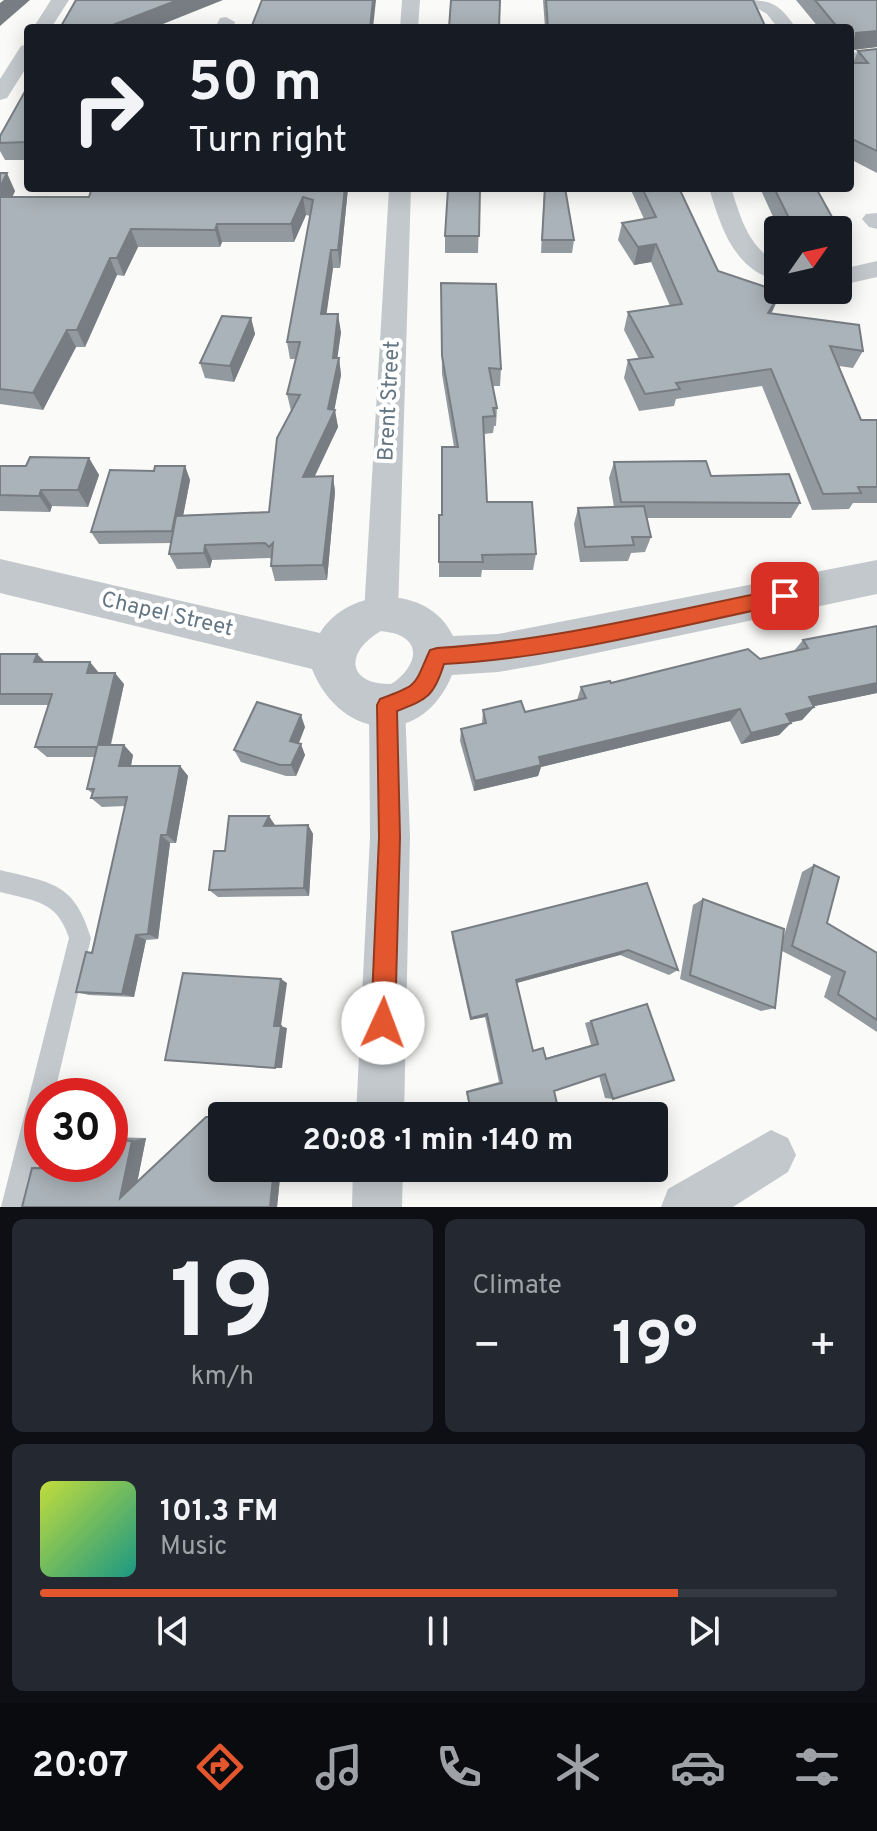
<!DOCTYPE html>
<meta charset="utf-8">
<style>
body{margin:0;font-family:Overpass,sans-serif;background:#242831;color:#f1f3f6;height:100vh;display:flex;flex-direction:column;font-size:30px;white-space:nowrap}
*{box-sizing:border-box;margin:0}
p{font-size:26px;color:#9ea1a6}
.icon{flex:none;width:44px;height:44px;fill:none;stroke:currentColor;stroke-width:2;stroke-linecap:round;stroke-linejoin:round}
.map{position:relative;height:1207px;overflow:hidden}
.drawer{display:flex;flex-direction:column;gap:12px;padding:12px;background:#0d0f14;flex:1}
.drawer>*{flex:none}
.guide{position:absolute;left:24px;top:24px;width:830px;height:168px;border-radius:8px;box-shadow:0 4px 20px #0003;background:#171b24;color:#f1f3f6;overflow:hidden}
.needle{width:52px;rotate:56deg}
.fabs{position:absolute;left:764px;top:216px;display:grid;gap:16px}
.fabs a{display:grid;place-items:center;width:88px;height:88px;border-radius:8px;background:#171b24;box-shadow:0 4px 20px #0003;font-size:40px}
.speed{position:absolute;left:24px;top:1078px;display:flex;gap:16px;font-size:40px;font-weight:700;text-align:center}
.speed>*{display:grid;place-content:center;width:104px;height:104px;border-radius:50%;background:#171b24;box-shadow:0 4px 20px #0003;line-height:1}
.speed .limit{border:12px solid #d22;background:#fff;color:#111}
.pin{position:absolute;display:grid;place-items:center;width:68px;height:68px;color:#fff;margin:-34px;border-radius:16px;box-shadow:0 4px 12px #0006}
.me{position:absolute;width:88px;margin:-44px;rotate:2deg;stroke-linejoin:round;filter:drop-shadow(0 0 6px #0008)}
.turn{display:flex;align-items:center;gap:28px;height:168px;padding:0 32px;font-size:36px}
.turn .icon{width:104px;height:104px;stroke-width:2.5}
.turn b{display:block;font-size:56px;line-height:68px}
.big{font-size:60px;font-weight:700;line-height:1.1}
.drawer .card{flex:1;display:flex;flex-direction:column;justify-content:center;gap:12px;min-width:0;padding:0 28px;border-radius:12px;background:#242831}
.drawer .dial{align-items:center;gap:0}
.dial b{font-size:104px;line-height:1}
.song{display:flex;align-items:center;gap:24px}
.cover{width:96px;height:96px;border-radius:12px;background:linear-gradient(135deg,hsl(70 70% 55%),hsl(170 70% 35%))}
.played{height:8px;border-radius:4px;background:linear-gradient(90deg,#e4572e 80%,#363941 80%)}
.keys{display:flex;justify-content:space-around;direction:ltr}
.heat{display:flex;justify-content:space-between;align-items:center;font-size:44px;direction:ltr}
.drawer .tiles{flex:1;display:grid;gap:12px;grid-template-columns:1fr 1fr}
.card:last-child{grid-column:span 2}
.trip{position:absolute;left:208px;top:1102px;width:460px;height:80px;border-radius:8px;background:#171b24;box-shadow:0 4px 20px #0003;font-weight:700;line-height:80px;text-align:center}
.menu{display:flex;height:128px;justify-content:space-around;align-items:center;background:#090b0e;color:#9ea1a6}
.menu .icon{width:56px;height:56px}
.menu .selected{color:#e4572e}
.menu b{font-size:36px;color:#f1f3f6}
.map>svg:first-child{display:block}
</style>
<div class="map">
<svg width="877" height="1207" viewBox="0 0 877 1207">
<rect width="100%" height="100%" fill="#fafaf8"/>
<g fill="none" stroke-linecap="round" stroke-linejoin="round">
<path fill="#c3c8cc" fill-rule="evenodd" d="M0,870c52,13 74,12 91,68l-37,158h-12v50l-15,61h-26l68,-269c-12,-38 -35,-37 -69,-46z"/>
<path fill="#c3c8cc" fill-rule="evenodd" d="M51,0h18l-18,28h-18z
M402,0h18l-2,28h-18z
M743,0c30,0 36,4 53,28h-18l-11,-14z
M226,17l9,5 -2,6h-18l5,-10z
M28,44v21l-21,33 -7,2v-21l21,-33z
M877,50v12l-27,3v-12z
M389,188h22l-13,425 -5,10 -12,5 -12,-5 -5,-10z
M709,188h22c10,30 17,59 47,75v18c-45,-12 -57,-54 -69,-93z
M877,213v16l-8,-2 -7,-8 4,-5z
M877,261v16l-39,9v-16z
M387,688l13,5 5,12 5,132 -6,279h-48l14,-279 -1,-132 5,-12z
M771,1130l17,8 8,17 -8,17 -55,35h-72l7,-18z
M353,1168h50l-1,39h-50z"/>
<path fill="#c3c8cc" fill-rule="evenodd" d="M0,559l320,74c29,-47 108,-49 133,3l45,-2 379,-74v34l-338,71 -41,7 -46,3c-30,74 -112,65 -140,-6l-312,-76zM381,631c6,1 15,2 20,5 25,13 6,39 -10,48 -44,1 -47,-32 -10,-53z"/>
</g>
<path fill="#929a9f" d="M543,0h210l13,28h-221z
M796,0h81v47l-25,3 -2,5v-27h-31z
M877,49v124l-27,-14v-96h3l5,-12z
M28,86v74h-23l-5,-9v-15z
M0,173l15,18 -3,6h77l259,-9 -8,80h-7l-7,46 15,18 -4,26h2l2,17 -7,35 4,17 -24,49h19l2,16 -8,88 -52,1 -4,-15v-7l-1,-1 -58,2 -2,8 -33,1 -8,-15 2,-11 -72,1 -8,-12 63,-61 31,-5 5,14 -7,35 86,-3 22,-101 -4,-17 9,-35h-6l-3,-17 23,-126 -4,-1 -12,27h-72l-2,5h-82l-14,29 -7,-1 -32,72h-9l-33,63 -43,-6z
M480,188l-2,65h-33v-17z
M544,188h21l9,52 -2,13h-31z
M630,188h49l39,83 55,39 -2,3 92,38 -10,17 -14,-2 22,54h16v83h-24l-4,6 -37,1 -50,-124 -86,13 -2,7 -35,5 -15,-33 4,-18 11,-1 -15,-29 4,-18 42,-6 -19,-44 -17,3 -16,-25 4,-17 22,-4z
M760,188h56l21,38 -2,4h-56z
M441,283l60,86 -1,17h-7l4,22 -1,18h-2l-1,7 -9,1 3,68 49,52 -3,16h-51l-1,7h-42v-62h3l12,-68 -12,-73z
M251,318l4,16 -21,48 -29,-4 -5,-15z
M89,458l10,17 -11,32 -36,-1 -2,6 -50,-1v-45h26z
M614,462l97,14 89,27 -9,15h-144l4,19 -6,15 -14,1 -3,8 -48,1 -6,-38 4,-16 36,-1 -5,-29z
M877,626v67l-63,13v1l-12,13 -11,2 -12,13 -38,9 -11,-23 -189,46 -3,9 -64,15 -14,-50 1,-12 21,-5 1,-14 42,2 52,-12 4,-13 179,-28 33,-7 10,-12z
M0,654h37l8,8 54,11 25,11 -13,61 22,10 -2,11h49l8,10 -12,67h-6l-12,96 -12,1 -12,57 -45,-2 -13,-3 16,-39 33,-147 -23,1 -11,-9 1,-5 -5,-4 8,-32h-48l-12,-10 13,-42h-48z
M305,727l-6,16 6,12 -9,21h-10l-45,-14 -7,-12z
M275,825h33l5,9 -4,62 -91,1 -9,-7 16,-39z
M814,865l13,58 50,30v79l-53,-35 7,-21 -49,-25 -7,57 -14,3 -81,-32 13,-74 10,-6 80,40 19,-67z
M647,883l31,87 -9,5 -49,-20 -104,28 17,68 13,7 45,-13 -6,-22 62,-19 -34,95 -8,-1 -6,-22 -45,15 6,25h-89l-5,-25 33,-9 -14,-65 -15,3 -18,-82v-6z
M216,1115l43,1h-37v52h59l-4,39h-255l10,-39 16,-4h62v-27l36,1 -9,45 69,-66z"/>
<path fill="#777d82" d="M4,0h26l-30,26v-23z
M178,0h45l-70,28h-48z
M373,0h3l-3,28h-3z
M877,31v16l-25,3 4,-17z
M7,173l8,18 -11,24 -4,-7v-21z
M345,188h3l-8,80 -2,-18z
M303,197l3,18 -12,27 -3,-18z
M217,224l5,18 -2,5 -5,-17z
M131,229l7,18 -14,29 -7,-18z
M656,244l-5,18 -17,3 4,-18z
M331,250l2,18 -9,64 -3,-18z
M110,258l7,17 -32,72 -8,-17z
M781,292l-8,18 -13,21 8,-18z
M338,314l3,18 -6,43 -2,-17z
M251,318l4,16 -21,48 -4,-16z
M67,330l9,17 -33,63 -10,-17z
M339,358l2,17 -7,37 1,-2 3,17 -31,66 -4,-16 25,-68z
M89,458l10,17 -11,32 -10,-17z
M185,466l5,14 -12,63 -6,-12z
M333,476l2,16 -8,88 -4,-15z
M41,490l11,16 -2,6 -11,-16z
M205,545l7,15 -2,8 -6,-15z
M37,654l11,12 -14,-4z
M90,662l10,12 -13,-1z
M115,673l9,11 -16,71 -10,-10z
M877,683v10l-81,17 13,-13z
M814,707l-12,13 -27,6 11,-12z
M740,709l-10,12 -189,46 -3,9 -64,15 1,-10 64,-24z
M301,715l4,12 -10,25 -5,-11z
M791,723l-12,12 -38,9 10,-11z
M301,744l4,11 -9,21 -5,-11z
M124,745l9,10 -4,20 -10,-9z
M180,766l8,10 -12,67 -9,-8z
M269,816l6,9 -11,1z
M308,825l5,9 -4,62 -5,-8z
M161,835l9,8 -12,96 -10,-5z
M136,935l10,5 -12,57 -12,-3z
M628,950l-8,5 -107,29 3,-4z
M281,979l6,4 -6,43 6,2 -5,40h-7l-1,-42z
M487,1014l-2,3 -15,3 1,-2z
M146,1138l-11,55 -15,5 12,-57z
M274,1168h7l-4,39h-7z"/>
<path fill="#aab3b9" stroke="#777d82" stroke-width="2" d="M76,0h102l-73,28h-45z
M262,0h111l-3,28h-119z
M451,0h49l-1,28h-50z
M546,0h207l13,28h-218z
M815,0h62v31l-21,2 -2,13 -4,-4v-14h-12z
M877,49v102l-27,-13v-75h18l-10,-12z
M28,86v52l-2,4 -26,1v-7z
M0,173h7l-7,14z
M92,188h253l-7,62h-7l-10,64h17l-5,44h6l-11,51 7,1 -32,67 30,-1 -10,89 -52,1 2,-23 -4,4 -4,-4 -60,2 -1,8 -35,1 7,-38 93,-4 8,-74 23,-43 -13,-1 13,-52h-13l26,-142 -10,-3 -12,27h-74l-2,6 -84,-1 -14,29h-7l-33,72h-10l-34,63 -33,-4v-192h89z
M448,188h32l-1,48h-34z
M545,188h20l9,52h-32z
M642,188h37l39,83 63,21 -13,21 91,12 4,26 -33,-5 31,74h16v67h-19l3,6 -38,1 -52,-125 -95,14 4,6 -35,5 -17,-34 25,-3 -25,-45 54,-8 -26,-60 -18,3 -16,-24 34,-6z
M774,188h42l21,38 -40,1 -3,-7h-4z
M441,283l55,1 5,85 -12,-1 8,40h-4l2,8 -12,1 4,85h45l4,52 -54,1 1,7h-44v-47h3v-68h16l-16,-91z
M222,316l29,2 -21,48 -30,-3z
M30,457l59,1 -11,32h-37l-2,6 -39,-1v-29h26z
M706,461l5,15 78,-2 11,29 -179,-1 -7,-40z
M155,466h30l-13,65 -81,1 19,-62 44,1z
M644,506l7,31h-19l2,8 -49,2 -7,-39z
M877,626v57l-68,14 5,10 -28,7 5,9 -40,10 -11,-24 -201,48 2,8 -66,16 -14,-52 25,-6 -3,-13 38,-9 4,11 61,-14 -5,-11 29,-6 1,2 137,-34 12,10 48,-11 -5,-8z
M0,654h37l-3,8h56l-3,11h28l-17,72h26l-5,21h61l-13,69h-6l-13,99 -12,1 -14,59 -46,-2 10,-40 6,1 35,-156 -36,1 3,-9h-7l10,-42h-62l17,-53h-52z
M257,702l44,13 -11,26 11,3 -10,21h-11l-46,-15z
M229,816h40l-5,10 44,-1 -4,63 -95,2 5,-39h11z
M814,865l25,12 -12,46 50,30v67l-39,-26 7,-22 -53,-26z
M647,883l31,87 -50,-20 -112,30 17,71 10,-3 3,11 52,-15 -7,-23 56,-17 27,76 -61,19 -8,-25 -51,17 6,25h-88l-5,-24 35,-9 -15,-69 -16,4 -19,-86z
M703,899l81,30 -9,79 -85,-33z
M183,973l98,6 -7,47h7l-6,42 -110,-8z
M206,1117h16v51h52l-4,39h-248l10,-39 35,1 1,-5h42v-24l22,1 -12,57z"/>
<path fill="#e4572e" stroke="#94391e" stroke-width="2" d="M785,588l6,3 3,5 -3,5 -6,3c-113,23 -226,54 -341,60 -10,32 -16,35 -47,47l3,126 -5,186 -3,9 -9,3 -8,-3 -4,-9 8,-186 -2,-132 3,-6c40,-15 33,-12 50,-49l7,-2c117,-7 233,-37 348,-60z"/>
<g text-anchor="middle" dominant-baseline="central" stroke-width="8" stroke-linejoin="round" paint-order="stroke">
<g font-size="22" fill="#657683" stroke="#fff">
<text transform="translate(390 401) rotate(-87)">Brent Street</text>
<text transform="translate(167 615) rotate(13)">Chapel Street</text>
</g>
</g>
</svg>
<div class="fabs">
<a><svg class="needle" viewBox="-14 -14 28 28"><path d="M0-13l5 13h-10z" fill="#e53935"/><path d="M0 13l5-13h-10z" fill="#9ea1a6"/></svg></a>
</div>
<div class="speed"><div class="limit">30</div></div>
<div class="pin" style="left:785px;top:596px;background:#d93025"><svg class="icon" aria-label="arrive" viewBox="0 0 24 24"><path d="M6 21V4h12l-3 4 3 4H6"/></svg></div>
<svg class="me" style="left:383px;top:1023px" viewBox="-20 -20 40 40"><circle r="19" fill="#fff"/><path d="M0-13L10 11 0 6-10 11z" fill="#e4572e"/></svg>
<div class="trip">20:08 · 1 min · 140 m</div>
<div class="guide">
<div class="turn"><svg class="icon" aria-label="right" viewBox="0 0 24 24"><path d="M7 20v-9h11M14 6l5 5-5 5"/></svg><div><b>50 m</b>Turn right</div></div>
</div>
</div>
<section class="drawer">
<div class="tiles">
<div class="card dial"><b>19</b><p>km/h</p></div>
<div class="card"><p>Climate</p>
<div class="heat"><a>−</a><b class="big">19°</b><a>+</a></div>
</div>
<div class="card">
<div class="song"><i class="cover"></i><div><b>101.3 FM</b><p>Music</p></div></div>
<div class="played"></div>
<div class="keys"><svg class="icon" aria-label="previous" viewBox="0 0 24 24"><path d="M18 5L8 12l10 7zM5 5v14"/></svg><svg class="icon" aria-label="pause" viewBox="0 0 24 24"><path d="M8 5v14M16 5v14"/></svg><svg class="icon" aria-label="next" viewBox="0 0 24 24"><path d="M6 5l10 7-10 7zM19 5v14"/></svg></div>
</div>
</div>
</section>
<nav class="menu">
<b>20:07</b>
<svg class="icon selected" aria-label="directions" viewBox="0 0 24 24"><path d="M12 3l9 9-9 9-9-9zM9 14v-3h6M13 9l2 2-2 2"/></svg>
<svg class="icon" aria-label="music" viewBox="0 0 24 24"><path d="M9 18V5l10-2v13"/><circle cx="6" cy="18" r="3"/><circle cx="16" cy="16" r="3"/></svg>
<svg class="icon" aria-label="phone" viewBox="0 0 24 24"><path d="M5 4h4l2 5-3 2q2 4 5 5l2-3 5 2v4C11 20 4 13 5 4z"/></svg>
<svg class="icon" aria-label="climate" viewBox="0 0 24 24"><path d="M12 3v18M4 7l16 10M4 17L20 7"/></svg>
<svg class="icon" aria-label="car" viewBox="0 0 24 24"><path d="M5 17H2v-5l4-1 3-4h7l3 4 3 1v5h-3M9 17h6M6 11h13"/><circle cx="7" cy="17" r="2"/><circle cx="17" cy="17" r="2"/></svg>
<svg class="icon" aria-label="filters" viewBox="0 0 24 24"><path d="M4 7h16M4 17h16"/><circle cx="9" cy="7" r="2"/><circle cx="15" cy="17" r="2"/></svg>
</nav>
